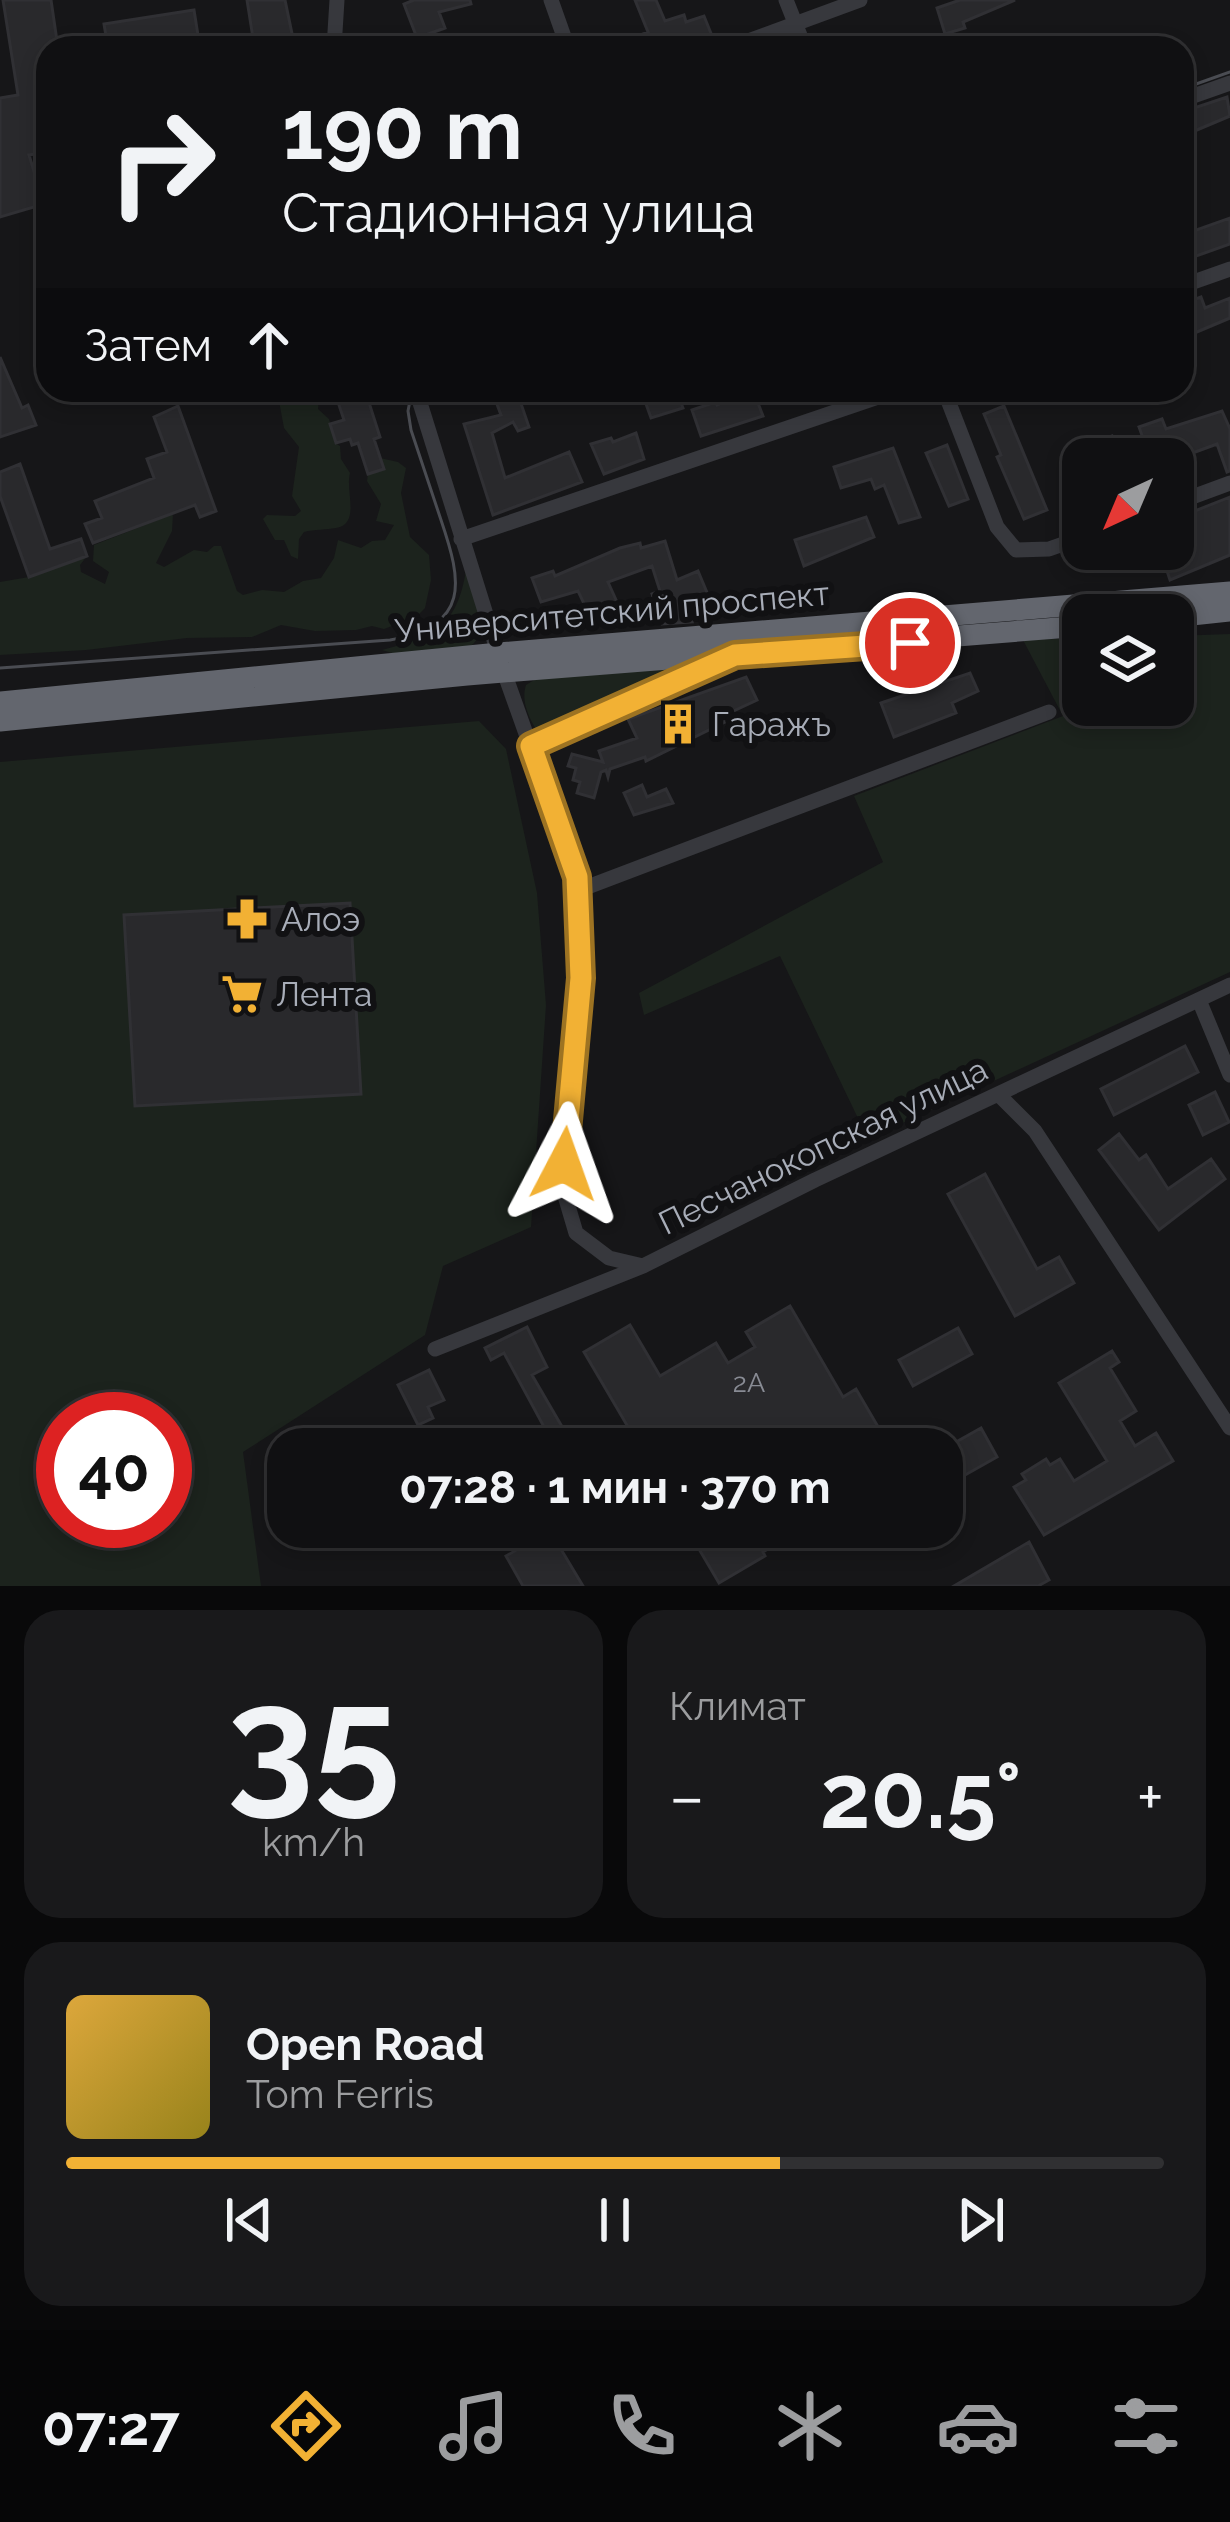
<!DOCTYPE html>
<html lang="ru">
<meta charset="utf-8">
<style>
body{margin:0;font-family:Raleway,sans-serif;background:#19191b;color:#f1f3f6;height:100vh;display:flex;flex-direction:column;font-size:45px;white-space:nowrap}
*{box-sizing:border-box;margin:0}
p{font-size:39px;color:#9c9d9f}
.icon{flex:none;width:66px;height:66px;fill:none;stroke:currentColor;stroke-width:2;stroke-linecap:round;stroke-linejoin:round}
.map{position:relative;height:1586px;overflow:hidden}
.panel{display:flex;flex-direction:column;gap:24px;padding:24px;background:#09090a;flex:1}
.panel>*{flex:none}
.guide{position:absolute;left:36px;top:36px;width:1158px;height:366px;border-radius:36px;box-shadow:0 6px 18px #0003,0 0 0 3px #303032;background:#101012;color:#f1f3f6;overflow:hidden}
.needle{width:78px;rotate:224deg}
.controls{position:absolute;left:1062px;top:438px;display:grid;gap:24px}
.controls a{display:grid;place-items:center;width:132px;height:132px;border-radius:24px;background:#101012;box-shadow:0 6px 18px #0003,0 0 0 3px #303032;font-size:60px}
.speed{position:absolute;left:36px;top:1392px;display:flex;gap:24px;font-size:60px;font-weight:700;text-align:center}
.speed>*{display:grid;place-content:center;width:156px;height:156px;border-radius:50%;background:#101012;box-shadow:0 6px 18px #0003,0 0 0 3px #303032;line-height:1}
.speed .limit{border:18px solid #d22;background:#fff;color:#111}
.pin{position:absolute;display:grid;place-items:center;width:102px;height:102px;color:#fff;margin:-51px;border:6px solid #fff;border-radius:50%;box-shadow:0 3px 12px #0007}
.me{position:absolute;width:132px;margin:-66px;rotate:4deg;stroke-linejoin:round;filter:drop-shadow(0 0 9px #0008)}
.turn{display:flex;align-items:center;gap:42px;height:252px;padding:0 48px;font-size:54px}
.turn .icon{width:156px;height:156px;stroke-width:2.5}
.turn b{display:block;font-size:84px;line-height:102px}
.then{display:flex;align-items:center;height:114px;padding:0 48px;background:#0003;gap:24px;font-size:45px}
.big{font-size:90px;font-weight:700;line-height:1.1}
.panel .widget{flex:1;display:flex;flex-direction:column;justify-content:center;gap:18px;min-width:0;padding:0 42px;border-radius:36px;background:#19191b}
.panel .dial{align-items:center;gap:0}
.dial b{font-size:156px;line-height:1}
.song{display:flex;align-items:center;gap:36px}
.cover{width:144px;height:144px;border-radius:18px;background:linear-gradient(135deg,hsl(40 70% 55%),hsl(50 70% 35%))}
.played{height:12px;border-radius:6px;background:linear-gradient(90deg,#f2b134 65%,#303032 65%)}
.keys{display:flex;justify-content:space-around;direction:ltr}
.heat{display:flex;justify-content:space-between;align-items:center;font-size:66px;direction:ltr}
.panel .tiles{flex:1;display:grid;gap:24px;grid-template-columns:1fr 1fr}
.widget:last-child{grid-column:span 2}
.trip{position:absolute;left:267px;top:1428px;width:696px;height:120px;border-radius:36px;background:#101012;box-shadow:0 6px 18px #0003,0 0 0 3px #303032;font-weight:700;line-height:120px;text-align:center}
.menu{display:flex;height:192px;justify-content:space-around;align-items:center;background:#060607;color:#9c9d9f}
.menu .icon{width:84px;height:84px}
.menu .selected{color:#f2b134}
.menu b{font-size:54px;color:#f1f3f6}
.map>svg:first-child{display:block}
</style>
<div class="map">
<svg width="1230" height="1586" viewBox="0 0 1230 1586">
<rect width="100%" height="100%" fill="#161618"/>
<path fill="#1c231d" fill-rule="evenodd" d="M270,390h50l-2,19 11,10 6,24 5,3 1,13 9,14c-5,18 11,51 -14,55 -10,2 -21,1 -32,4l-5,7 -1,20 -7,-3 -7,-16h-9l-12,-21 4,-4 28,1 6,-5 -9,-15 7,-49 -15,-19 -5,-27z
M380,458l18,4 8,6 -5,25 9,44 19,18 2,25 -6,28 -9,9 -32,12 -12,-3 -16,4 -41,1 -34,-6 -29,12 -65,1 -101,12 -86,5v-73l29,-5 58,-21 -7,9 1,7 24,12 4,-12 -16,-11 1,-16 79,-31 -1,17 -16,32 8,4 30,-17 13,2 7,-6h7l16,45 6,4 19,-5 22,2 19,-11 18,-3 13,-20 4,-18 23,8 11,-7 13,-1 9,-15 -18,-4 5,-17 -14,-23 1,-7 15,-5z
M466,570c8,25 29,61 1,79l-72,5 -13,-4c52,-14 75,-23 84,-80z
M1230,634v338l-362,167 -88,-183 -136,59 -5,-22 244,-131 -29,-66 209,-80 -40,-76 60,-2v67h90v-69z
M732,662v9l-185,77c-11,-20 -28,-41 -21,-63l13,-8z
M479,721l27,28 31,144 9,112 -15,222 -88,39 -18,69 -182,117 18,134h-261v-824zM63,1419h102v102h-102z"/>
<path fill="#29292c" stroke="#303034" stroke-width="3" d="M3,0h48l7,48h-10v104l-19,3 15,49 -44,13v-119l18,-3z
M247,0h38l10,48h-64l-1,-5 23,-5z
M414,0h56l1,4 -32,8 6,16 -28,10 -13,-34z
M635,0h21l9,21 19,-6 2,7 18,-6 8,20 -29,12h-74l39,-16z
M960,0h55l-52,22 2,6 -20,6 -8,-26z
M194,10l6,38h-92l-4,-24z
M1227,97l3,19 -45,19 -3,-23z
M1230,218v26l-48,17v-26z
M1201,297l4,11 25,-10v20l-45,19 -3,-33z
M0,357l22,51 6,-3 8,20 -36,12z
M334,390h31l15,47 -6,2 10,30 -16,5 -10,-31 -6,2 -2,-6 -14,4 -6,-19 14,-4z
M641,390h35l7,18 -32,10z
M753,390l10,26 -62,20 -9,-26 24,-8 1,3z
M517,392l12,35 -11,4 -5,-9 -21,11 13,45 64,-26 13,30 -89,33 -29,-91 37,-9 -6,-16z
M178,406l38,105 -16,6 -5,-12 -102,38 -8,-19 17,-6 -7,-17 59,-23 -7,-19 20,-7 -13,-35z
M1004,406l43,104 -23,9 -27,-62 4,-2 -17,-41z
M1222,411l8,18v42l-3,1 -10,-28 -30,11 -5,-15 -43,15 1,4h-51l11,-6 -3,-11 15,-6 4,12 27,-10 -4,-11 23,-8 4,10z
M636,433l8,26 -40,15 -13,-30 20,-6 2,4z
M947,445l21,54 -19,7 -23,-53z
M893,448l27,69 -21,6 -15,-38 -9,4 -4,-10 -30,9 -7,-21z
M20,464l30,85 31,-10 6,17 -58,21 -29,-81v-24z
M1230,497v58l-60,25 -9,-27 12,-4v-20l8,-2 -4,-9z
M866,517l8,20 -70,29 -9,-26z
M665,541l12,39 21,-9 15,36 -23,9 2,6 -30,2 -10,-30 8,-3 -8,-25 -44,16 9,20 -29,10 -10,-21 -37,11 -9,-24 21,-7 2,5 65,-28 20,-5 1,5z
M970,673l8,18 -26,12 4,10 -62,24 -13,-34z
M746,677l11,23 -32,15 2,6 -81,40 -1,-4 -35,12 -2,8 -2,-7 -5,2 -7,26 -17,-5 3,-11 -7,-2 3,-12 -8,-2 4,-12 31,8 -4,-11 38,-13 -9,-19z
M642,785l5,12 19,-8 7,14 -39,12 -10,-22z
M350,903l11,191 -226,12 -11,-191z
M1185,1046l13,26 -84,43 -13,-26z
M1215,1092l14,30 -26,13 -14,-30z
M1119,1134l20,26 7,-5 22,34 43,-30 14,20 -66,51 -60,-80z
M985,1174l52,95 22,-12 15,26 -59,33 -67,-122z
M790,1306l53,91 13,-8 35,60h-250l-57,-97 46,-27 30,51 56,-33 12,20 27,-16 -9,-15z
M527,1327l20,40 -15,8 43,74h-19l-52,-96 -13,7 -6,-12z
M958,1328l14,26 -59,32 -14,-26z
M1112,1351l7,11 -9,6 26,43 -16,10 15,25 21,-13 17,28 -129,74 -30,-48 12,-7 -4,-6 24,-15 4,6 10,-6 14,22 33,-20 -48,-78z
M429,1370l15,30 -16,7 5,11 -15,7 -20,-40z
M981,1428l16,29 -55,31v-38z
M686,1527h93l7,11 -23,14 2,4 -46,27z
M550,1531l33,55h-60l-17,-30z
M1029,1542l20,38 -11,6h-84z"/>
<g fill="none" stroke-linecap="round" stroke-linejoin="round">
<path stroke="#37383d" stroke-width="15" d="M551,0l17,48
M786,0l19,48
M334,48l3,-48
M729,48l131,-48
M1182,100l48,-17
M1182,286l48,-17
M416,390l88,282 73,205 4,101 -17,160 -1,51 13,44 33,25 34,8
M944,390l53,137 19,23 33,-1 34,-12
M1173,504l57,-21
M461,539l438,-149
M531,746l196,-87
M577,891l472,-179
M1199,1000l31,75
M999,1095l36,36 195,297
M435,1349l208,-83 172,-86 415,-195"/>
<path stroke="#63666e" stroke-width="21" d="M1173,617l57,-6
M0,702l499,-49 731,-61
M0,721l467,-46 616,-49"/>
<path stroke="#4a4c52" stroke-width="3" d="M1182,89l48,-17
M0,668l390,-28c81,-15 72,-58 51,-120 -10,-30 -20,-60 -30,-90l-3,-19 4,-21"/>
</g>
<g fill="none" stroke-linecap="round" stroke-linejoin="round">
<g stroke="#9d7322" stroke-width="30">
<path id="route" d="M564,1164l17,-186 -4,-101 -46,-131 204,-91 175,-12"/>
</g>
<use href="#route" stroke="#f2b134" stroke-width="21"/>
</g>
<defs>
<g id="building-bare" transform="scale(3.24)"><path d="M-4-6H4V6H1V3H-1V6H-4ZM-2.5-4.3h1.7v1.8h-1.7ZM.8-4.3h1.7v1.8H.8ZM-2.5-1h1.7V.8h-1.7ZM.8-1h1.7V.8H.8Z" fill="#f2b134" stroke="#111113" stroke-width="2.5" paint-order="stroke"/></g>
<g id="pharmacy-bare" transform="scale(3.24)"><path d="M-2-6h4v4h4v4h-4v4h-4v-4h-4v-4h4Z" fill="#f2b134" stroke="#111113" stroke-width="2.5" paint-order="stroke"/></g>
<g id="supermarket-bare" transform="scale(3.24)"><path d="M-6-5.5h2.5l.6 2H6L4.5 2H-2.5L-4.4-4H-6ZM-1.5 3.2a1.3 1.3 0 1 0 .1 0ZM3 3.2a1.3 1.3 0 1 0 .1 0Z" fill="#f2b134" stroke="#111113" stroke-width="2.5" paint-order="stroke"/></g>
</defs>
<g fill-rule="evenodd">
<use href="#building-bare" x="678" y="724"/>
<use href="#pharmacy-bare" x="247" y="919"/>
<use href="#supermarket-bare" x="242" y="994"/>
</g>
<g text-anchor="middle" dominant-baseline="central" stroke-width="12" stroke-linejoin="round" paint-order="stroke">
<g font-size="27" fill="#888b94">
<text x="749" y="1382">2А</text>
</g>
<g font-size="33" fill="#a8adb8" stroke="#111113">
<text transform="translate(612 612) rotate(-5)">Университетский проспект</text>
<text transform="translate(823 1146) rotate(-26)">Песчанокопская улица</text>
</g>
<g font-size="33" fill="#a8adb8" stroke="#111113" text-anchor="start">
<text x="712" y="724">Гаражъ</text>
<text x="281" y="919">Алоэ</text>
<text x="276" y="994">Лента</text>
</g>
</g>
</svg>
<div class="controls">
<a><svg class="needle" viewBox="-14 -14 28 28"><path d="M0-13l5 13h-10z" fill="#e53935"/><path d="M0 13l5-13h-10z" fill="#9c9d9f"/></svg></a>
<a><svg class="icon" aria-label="layers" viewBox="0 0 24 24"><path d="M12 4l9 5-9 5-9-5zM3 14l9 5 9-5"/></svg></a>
</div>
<div class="speed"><div class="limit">40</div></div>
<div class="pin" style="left:910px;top:643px;background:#d93025"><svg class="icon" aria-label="arrive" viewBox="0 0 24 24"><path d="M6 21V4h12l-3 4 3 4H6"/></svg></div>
<svg class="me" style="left:564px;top:1164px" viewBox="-20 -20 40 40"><path d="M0-17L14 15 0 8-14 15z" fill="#f2b134" stroke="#fff" stroke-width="4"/></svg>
<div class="trip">07:28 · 1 мин · 370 m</div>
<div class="guide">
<div class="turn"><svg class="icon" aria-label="right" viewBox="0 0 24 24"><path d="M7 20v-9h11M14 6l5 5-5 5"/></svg><div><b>190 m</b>Стадионная улица</div></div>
<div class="then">Затем<svg class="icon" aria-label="ahead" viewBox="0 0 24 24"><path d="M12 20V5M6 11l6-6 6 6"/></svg></div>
</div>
</div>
<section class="panel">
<div class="tiles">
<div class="widget dial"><b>35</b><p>km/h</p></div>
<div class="widget"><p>Климат</p>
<div class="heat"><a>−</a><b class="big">20.5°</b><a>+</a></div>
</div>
<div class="widget">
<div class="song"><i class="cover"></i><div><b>Open Road</b><p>Tom Ferris</p></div></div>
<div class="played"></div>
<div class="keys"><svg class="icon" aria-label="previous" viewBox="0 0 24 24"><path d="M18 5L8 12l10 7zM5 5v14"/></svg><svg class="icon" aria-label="pause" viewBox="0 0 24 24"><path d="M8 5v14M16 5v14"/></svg><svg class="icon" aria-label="next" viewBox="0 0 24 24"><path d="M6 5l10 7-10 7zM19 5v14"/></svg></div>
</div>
</div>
</section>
<nav class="menu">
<b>07:27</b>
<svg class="icon selected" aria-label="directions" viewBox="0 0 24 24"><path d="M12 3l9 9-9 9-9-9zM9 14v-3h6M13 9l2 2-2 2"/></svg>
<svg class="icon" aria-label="music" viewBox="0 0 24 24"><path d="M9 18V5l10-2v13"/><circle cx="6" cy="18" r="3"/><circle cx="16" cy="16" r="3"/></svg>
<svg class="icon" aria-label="phone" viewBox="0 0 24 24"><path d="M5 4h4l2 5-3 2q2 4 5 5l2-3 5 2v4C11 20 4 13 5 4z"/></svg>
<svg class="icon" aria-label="climate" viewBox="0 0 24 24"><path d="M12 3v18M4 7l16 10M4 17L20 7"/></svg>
<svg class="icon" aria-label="car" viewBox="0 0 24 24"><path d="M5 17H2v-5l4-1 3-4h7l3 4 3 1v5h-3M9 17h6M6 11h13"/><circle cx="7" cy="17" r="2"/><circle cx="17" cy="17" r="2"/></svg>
<svg class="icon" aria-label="filters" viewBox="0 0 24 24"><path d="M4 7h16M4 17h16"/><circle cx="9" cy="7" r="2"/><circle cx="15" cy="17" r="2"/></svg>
</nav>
